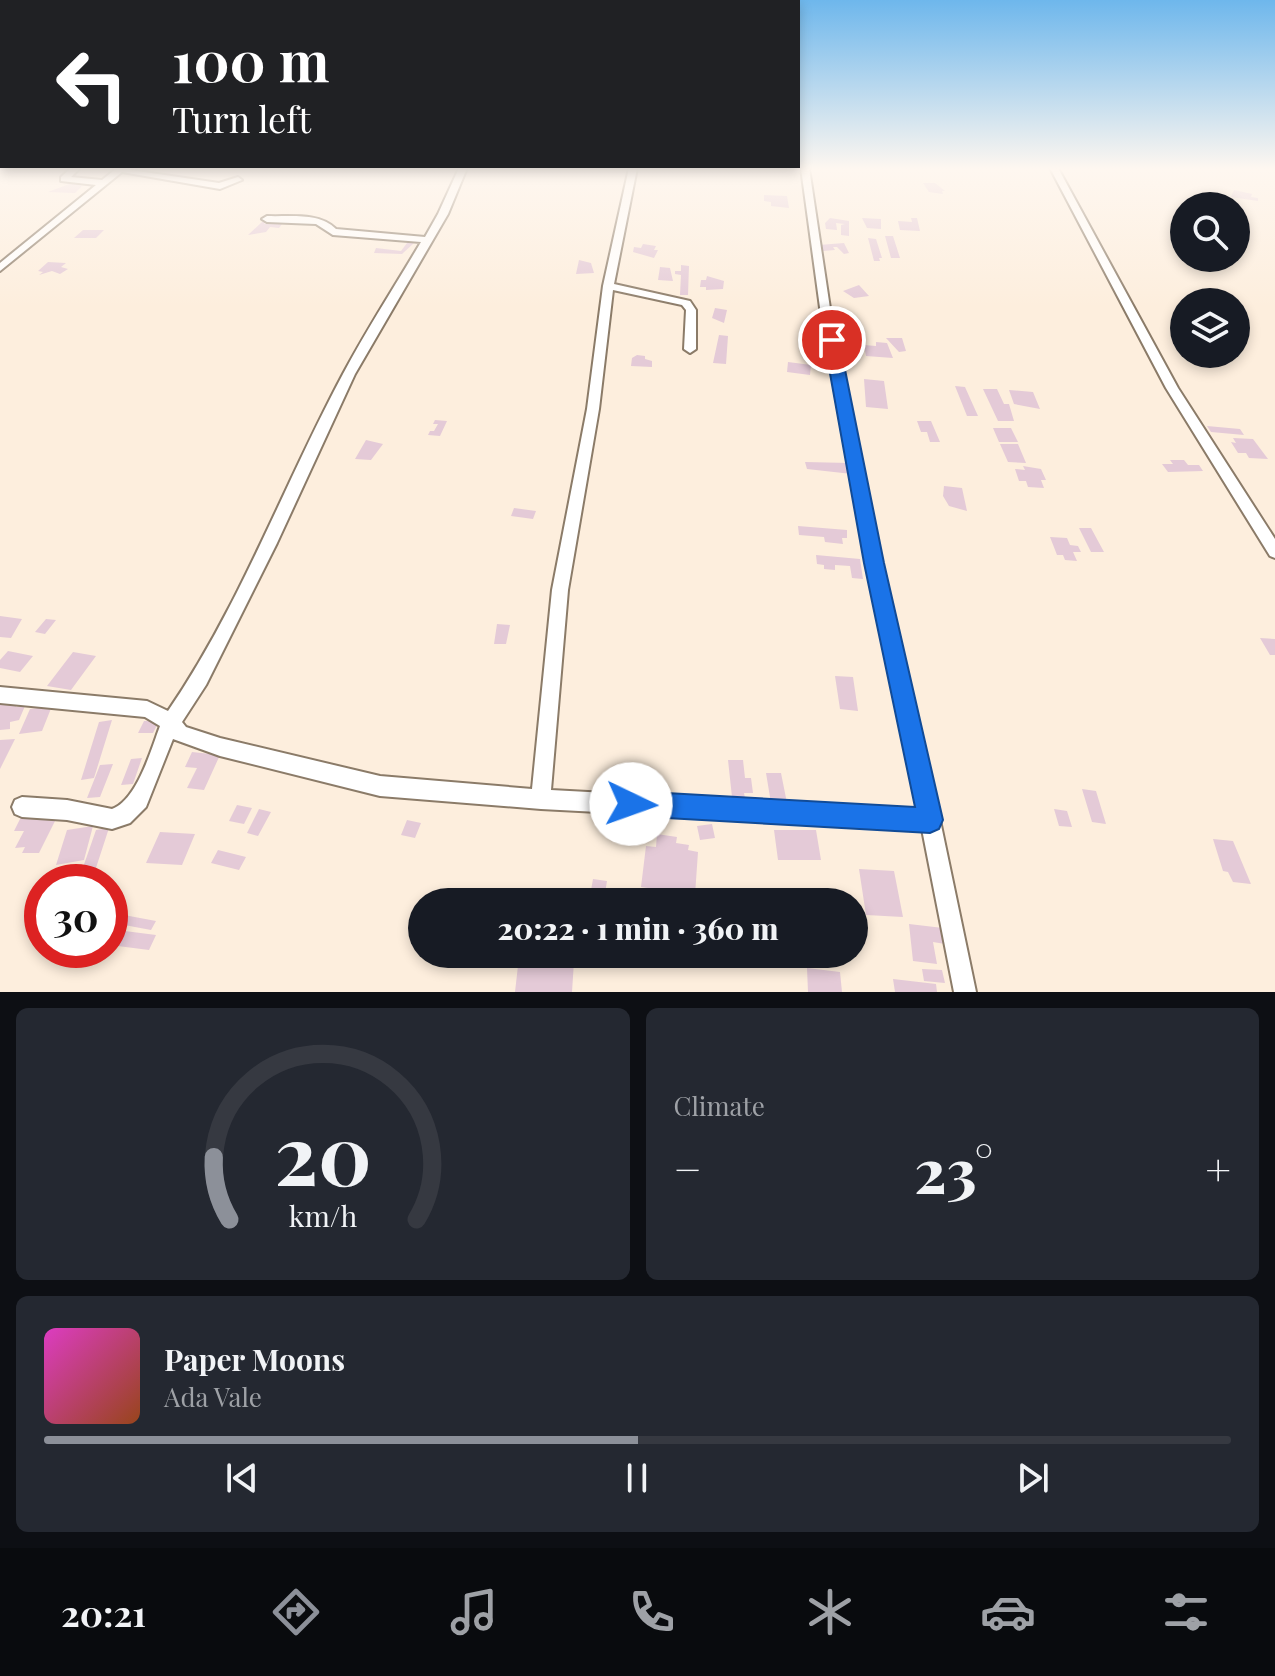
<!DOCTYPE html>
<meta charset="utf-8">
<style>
body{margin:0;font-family:"Playfair Display",serif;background:#242831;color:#f1f3f6;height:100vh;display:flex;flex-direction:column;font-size:30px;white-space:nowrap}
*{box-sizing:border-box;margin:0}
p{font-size:26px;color:#9ea1a6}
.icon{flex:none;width:44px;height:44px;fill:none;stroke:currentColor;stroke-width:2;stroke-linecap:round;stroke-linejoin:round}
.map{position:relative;height:992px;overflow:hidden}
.drawer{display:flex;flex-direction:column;gap:16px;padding:16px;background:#0d0f14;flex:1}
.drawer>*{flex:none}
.hud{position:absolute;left:0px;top:0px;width:800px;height:168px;box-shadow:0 4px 12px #0003;background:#202124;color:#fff;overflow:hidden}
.fabs{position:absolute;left:1170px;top:192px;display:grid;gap:16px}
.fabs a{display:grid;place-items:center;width:80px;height:80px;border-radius:50%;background:#171b24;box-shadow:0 4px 12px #0003;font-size:40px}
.speed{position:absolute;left:24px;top:864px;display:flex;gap:16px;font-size:40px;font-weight:700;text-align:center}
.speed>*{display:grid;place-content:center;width:104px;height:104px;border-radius:50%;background:#171b24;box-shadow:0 4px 12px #0003;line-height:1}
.speed .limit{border:12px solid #d22;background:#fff;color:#111}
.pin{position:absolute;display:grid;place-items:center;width:68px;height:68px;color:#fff;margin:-34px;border:4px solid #fff;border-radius:50%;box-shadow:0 2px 8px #0007}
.me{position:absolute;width:88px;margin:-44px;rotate:93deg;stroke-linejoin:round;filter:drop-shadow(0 0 6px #0008)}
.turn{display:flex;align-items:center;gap:28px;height:168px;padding:0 40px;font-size:36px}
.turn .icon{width:104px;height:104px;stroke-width:2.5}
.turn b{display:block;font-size:56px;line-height:68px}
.big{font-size:60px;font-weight:800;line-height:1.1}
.drawer .card{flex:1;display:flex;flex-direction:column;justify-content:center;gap:12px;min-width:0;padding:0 28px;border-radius:12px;background:#242831}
.drawer .dial{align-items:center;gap:0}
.dial svg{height:208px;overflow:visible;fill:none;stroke:#363941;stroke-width:7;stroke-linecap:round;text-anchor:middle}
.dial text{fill:#f1f3f6;stroke:none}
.song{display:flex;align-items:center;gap:24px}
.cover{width:96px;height:96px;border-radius:12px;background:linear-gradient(135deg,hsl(310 70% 55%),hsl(20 70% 35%))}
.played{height:8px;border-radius:4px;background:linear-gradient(90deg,#8c9099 50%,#363941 50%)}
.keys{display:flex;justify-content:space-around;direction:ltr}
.heat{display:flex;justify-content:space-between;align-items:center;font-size:44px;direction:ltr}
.drawer .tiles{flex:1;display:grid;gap:16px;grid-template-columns:1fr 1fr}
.card:last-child{grid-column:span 2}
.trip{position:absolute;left:408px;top:888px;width:460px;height:80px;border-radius:40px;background:#171b24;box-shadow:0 4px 12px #0003;font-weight:800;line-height:80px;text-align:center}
.menu{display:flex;height:128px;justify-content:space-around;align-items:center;background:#090b0e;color:#9ea1a6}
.menu .icon{width:56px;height:56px}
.menu .on{color:#8c9099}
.menu b{font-size:36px;color:#f1f3f6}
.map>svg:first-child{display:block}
</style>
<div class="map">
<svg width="1275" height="992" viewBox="0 0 1275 992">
<rect width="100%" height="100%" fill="#fdeedd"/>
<path fill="#e4cad7" d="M72,183l10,3 -7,7 -27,-1z
M923,183h12l10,8h-3l1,3 -14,-2z
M1234,190l18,4 -1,3 7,1v3l-27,-4z
M764,195l23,1 2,12 -18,-2v-4l-7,-1z
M830,218l19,3v15l-8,-1v-10l4,-1 -9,-1 1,7 -11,-1 -1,-6z
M862,218l19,1v10l-14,-1z
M911,218h6l3,13 -20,-1 -2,-9 14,1z
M262,222h4l-2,2h18l-3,4 -9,-1 -4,5 -18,3z
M83,230h21l-8,8h-22z
M885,236h8l7,22h-9z
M868,238l8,1 6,19h-3l1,3h-6z
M407,243h7l-12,11 -28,-1 2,-5 25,3z
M844,243l5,10 -5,1 -7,-7h-4l2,3 -12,1 -4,-6z
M643,244l13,2 -2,4h4l-4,8 -21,-6 1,-5 7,1z
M579,260l12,3 3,10 -18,1z
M48,262l18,1 -5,4 7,2 -8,5 -8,-3 -13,4 4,-3 -5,-1z
M681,265l8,1 -1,29h-8l1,-20 -6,-1v-3h6z
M660,267l10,1 3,13 -15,-1z
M707,276l17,5 -1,8 -17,1v-3h-6l1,-7h5z
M859,285l10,11 -15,2 -11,-7z
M715,308l12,2 -3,13 -12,-5z
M719,335l9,1 -2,28 -13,-1z
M886,338h16l4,13 -7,1z
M876,342l11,1 6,15 -27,-2 -2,-11 12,1z
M637,355l8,1v3l7,2v6l-21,-1 1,-8z
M788,362l23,3 -1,10 -23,-3z
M864,379l20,2 4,28 -22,-2z
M955,386l10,1 13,29h-11z
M983,389h14l7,15h5l5,17h-16z
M1009,390l24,2 7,17 -26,-5z
M435,420l12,1 -7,15 -12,-1 2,-4h4l4,-7h-5z
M917,421h14l9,21h-10l-3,-10h-6z
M1207,426l33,3 4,6 -33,-3z
M993,428h18l7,14h-19z
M1233,438l20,1 15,20 -19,-1 -3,-5h-8l-7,-11 5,1z
M366,440l17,4 -12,16 -16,-1z
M1000,444h18l8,19 -18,-1z
M1170,460h14l4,5h11l4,6 -35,1 -6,-8h11z
M805,462l44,1 3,11 -45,-5z
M1023,466l18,3 5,11h-5l3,8 -16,-1 -2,-6h-7l-4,-12 10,1z
M944,486l18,2 5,23 -18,-5 -6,-10z
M514,508l22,3 -3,8 -22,-3z
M798,526l49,4v8h-5l1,6 -18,-2 -1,-5 -25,-2z
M1079,528h12l13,24h-13z
M1050,537l17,1 3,7 8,1 3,6h-8l4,9 -12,-1 -2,-5h-6z
M816,555l44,4 3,20 -11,-1 -2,-12 -15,-1v5l-11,-1v-4l-7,-1z
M0,616l22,3 -11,19 -11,-1z
M46,619l10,1 -11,14 -10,-2z
M497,624l13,1 -4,19h-12z
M1260,638l15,1v16h-5z
M8,651l25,5 -13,16 -20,-4v-8z
M73,652l23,4 -25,34 -24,-4z
M835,676l18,1 5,34 -18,-2z
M18,702l-2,5 9,-1 -6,14 -9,2v7l-10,1v-26z
M52,706l-10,25 -23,3 11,-25z
M112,720l-18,58 -13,2 18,-58z
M144,721h15l-6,12h-15z
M15,739l-15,30v-29z
M192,752l28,3 -16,35 -17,-2 10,-20 -12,-1z
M142,758l-9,26 -12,1 10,-26z
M728,760h15l2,18h6l2,15h-9l1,5 -13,-1z
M113,764l-13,33 -13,1 13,-33z
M766,773h15l6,30h-16z
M1082,789l14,2 10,33 -14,-2z
M237,805l15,3 -8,16 -15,-3z
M259,809l12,3 -13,24 -11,-3z
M1054,809l13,2 5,16 -13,-1z
M21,817h36l-18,36h-17l3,-6 -10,1 9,-17h-10z
M407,820l14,3 -6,15 -14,-3z
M712,824l3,14 -15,2 -3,-14z
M93,826l-9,34 -28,5 11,-35z
M109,828l-15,46 -14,2 16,-46z
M774,830h42l5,30h-43z
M160,832l35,2 -13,31 -36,-2z
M657,834l20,3 -1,6 13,2 -1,5 10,2 -3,43 -54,-8 5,-41 10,1z
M1213,839l20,2 18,43 -18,-2 -5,-10 -5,-1z
M218,850l28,7 -7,13 -28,-7z
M859,869l35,2 9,46 -37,-2z
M593,879l14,2 -3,18 -14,-3z
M548,889v13h-32l1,-12z
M124,915l32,6 -5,9 -32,-6z
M909,924l34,4 2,16 -12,-2 4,22 -24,-3z
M117,930l39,5 -7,15 -39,-5z
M530,954h22v6l22,1 -2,31h-57l4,-35 11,1z
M807,968l33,4 2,20h-34z
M922,969l20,1 3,13 -21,-2z
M893,979l43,5 1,8h-42z"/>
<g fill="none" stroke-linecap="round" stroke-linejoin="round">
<g stroke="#8b7b68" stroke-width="4">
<path id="minor" d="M71,168h9l-9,9 31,3 15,-12 102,15 19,-6 4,3 -22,9 -98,-17 -122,99v-8l96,-78 -35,-4v-4z
M459,168h8l-19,46 -93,160 -78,169 -71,142 -24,37 4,5 34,11 160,38 152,13 20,-199 35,-181 16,-123 26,-118h8l-23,116 76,17 6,9v39l-6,4 -6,-4 2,-39 -4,-5 -69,-15 -14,119 -31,181 -17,200 368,20 -53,-247 -45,-248 -20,-147h8l22,147 51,248 46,200 48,229h-22l-32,-163 -381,-20 -161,-13 -160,-40 -47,-17 -27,68 -16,16 -18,6 -45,-9 -45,-3 -7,-3 -3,-7 3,-7 7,-3 45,3 45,9c25,-9 39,-59 48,-83l-15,-9 -145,-14v-16l147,14 21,10c72,-105 115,-225 175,-337 24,-45 52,-88 78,-132l-88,-7 -17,-11 -49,-2 -5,-3 5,-3c23,1 52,-4 69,13l89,8 13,-23z
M1050,168h8l120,220 97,151v19l-5,-2 -104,-168z"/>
</g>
<use href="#minor" fill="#fff" fill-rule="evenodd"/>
</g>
<linearGradient id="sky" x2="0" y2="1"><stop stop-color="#6eb7ec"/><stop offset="0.55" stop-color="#fef7f0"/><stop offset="1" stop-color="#fef7f0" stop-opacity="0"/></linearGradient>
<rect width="1275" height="307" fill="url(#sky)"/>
<path fill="#1a73e8" stroke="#114b97" stroke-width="2" d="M832,336l7,4 45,223 59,257 -4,9 -9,4 -299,-17 -9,-4 -4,-8 4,-9 9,-4 284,16 -51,-244 -40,-223z"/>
</svg>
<div class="fabs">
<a><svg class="icon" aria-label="search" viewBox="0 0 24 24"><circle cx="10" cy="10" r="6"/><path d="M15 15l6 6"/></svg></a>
<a><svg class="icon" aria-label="layers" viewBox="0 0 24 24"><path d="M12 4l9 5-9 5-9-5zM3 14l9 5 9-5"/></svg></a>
</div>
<div class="speed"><div class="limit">30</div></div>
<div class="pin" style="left:832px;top:340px;background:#d93025"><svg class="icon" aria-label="arrive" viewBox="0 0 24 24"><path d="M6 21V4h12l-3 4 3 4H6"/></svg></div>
<svg class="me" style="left:631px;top:804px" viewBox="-20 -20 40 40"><circle r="19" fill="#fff"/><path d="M0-13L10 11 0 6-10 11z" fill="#1a73e8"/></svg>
<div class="trip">20:22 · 1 min · 360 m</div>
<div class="hud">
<div class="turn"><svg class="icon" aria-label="left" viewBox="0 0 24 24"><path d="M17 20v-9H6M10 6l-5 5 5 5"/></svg><div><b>100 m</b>Turn left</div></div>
</div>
</div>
<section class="drawer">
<div class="tiles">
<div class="card dial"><svg viewBox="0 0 100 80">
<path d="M14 69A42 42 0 1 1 86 69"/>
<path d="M14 69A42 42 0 0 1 8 45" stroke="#8c9099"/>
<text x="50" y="56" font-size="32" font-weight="700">20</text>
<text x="50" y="72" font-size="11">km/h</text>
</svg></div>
<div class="card"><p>Climate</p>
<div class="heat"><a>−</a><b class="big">23°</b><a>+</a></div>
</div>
<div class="card">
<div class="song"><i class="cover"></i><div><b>Paper Moons</b><p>Ada Vale</p></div></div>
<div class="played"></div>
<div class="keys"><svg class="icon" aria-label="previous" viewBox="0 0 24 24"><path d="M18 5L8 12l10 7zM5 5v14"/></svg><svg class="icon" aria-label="pause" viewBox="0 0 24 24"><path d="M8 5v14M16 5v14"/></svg><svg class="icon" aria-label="next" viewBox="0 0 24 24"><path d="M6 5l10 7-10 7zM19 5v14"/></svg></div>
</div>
</div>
</section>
<nav class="menu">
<b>20:21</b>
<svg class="icon on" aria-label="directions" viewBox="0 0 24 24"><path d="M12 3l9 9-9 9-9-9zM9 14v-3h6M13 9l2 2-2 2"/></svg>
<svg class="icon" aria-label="music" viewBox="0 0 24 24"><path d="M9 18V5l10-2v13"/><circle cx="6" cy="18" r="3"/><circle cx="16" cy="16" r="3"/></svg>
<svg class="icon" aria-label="phone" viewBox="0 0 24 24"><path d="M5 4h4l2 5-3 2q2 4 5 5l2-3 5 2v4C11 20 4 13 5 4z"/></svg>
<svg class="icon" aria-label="climate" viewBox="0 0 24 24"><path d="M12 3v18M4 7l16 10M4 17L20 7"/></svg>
<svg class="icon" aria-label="car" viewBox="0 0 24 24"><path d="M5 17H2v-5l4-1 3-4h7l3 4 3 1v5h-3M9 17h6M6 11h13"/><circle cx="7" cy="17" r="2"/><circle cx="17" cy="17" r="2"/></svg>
<svg class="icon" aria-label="filters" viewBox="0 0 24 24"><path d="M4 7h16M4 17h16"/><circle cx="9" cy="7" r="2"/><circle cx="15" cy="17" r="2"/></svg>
</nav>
